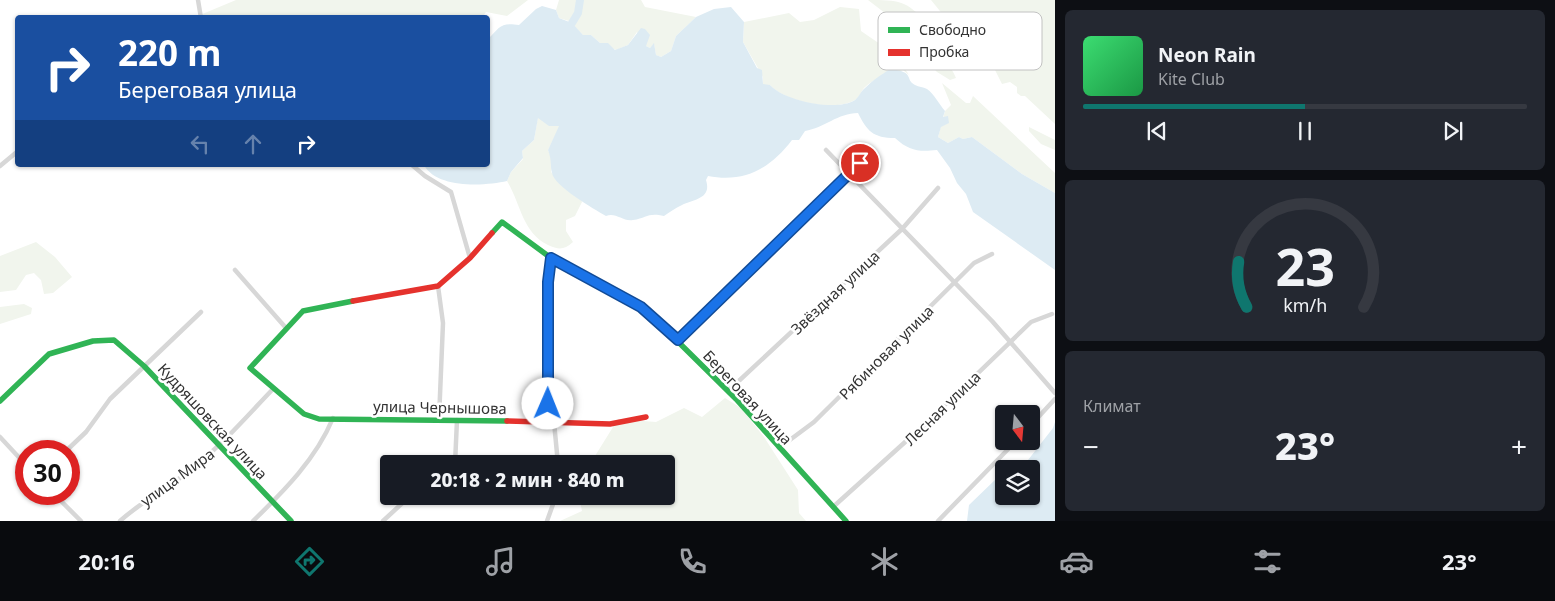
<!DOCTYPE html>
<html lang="ru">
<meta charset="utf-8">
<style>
body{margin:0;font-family:"Noto Sans",sans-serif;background:#242831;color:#f1f3f6;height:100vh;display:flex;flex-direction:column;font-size:19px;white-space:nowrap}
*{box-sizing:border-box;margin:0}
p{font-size:16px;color:#9ea1a6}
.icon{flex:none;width:28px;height:28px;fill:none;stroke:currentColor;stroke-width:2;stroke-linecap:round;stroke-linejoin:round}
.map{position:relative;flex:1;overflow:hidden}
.panel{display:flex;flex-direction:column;gap:10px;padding:10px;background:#0d0f14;width:500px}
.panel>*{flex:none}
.top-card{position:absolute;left:15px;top:15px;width:475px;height:152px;border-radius:5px;box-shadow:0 1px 4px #0004;background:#1a4fa0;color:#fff;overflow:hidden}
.needle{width:32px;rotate:164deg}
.fabs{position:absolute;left:995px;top:405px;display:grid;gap:10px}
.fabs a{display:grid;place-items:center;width:45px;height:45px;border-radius:5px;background:#171b24;box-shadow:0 1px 4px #0004;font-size:25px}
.speed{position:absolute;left:15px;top:440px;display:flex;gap:10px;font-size:25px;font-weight:700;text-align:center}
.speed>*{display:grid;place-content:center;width:65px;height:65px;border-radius:50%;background:#171b24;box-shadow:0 1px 4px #0004;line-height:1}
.speed .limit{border:8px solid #d22;background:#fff;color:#111}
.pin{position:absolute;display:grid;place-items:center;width:42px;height:42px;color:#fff;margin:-21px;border:2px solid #fff;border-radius:50%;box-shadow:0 1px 5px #0007}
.me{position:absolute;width:55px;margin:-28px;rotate:1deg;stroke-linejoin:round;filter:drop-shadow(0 0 4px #0008)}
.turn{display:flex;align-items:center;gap:18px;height:105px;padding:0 20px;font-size:22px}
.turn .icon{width:65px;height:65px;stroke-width:2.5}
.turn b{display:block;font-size:35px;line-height:42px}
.lanes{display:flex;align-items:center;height:48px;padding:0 20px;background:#0003;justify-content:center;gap:25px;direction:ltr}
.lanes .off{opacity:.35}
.big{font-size:38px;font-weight:800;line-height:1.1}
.panel .tile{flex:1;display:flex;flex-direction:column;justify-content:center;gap:8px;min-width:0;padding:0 18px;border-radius:8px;background:#242831}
.panel .dial{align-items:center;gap:0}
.dial svg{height:130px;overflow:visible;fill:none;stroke:#363941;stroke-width:7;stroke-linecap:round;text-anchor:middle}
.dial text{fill:#f1f3f6;stroke:none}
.song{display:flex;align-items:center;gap:15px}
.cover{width:60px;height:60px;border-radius:8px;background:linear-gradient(135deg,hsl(140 70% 55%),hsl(140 70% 35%))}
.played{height:5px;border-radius:2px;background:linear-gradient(90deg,#0f766e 50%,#363941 50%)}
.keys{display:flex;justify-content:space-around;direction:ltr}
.heat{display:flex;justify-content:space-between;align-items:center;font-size:28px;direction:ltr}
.trip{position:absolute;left:380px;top:455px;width:295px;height:50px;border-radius:5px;background:#171b24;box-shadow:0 1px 4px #0004;font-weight:800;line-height:50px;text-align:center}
.tabs{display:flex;height:80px;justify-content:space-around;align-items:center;background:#090b0e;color:#9ea1a6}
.tabs .icon{width:35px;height:35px}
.tabs .on{color:#0f766e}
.tabs b{font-size:22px;color:#f1f3f6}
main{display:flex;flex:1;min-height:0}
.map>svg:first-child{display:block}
</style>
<main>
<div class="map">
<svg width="1055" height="521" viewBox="0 0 1055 521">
<rect width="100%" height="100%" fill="#fff"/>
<path fill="#f1f5ed" d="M236,0h292l-21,16 -21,-4 -4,6h-281l-1,-3z
M559,0h82l4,7 51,10 -20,19 -5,15 -10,6 -5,-2 -2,-11 -4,4 -4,-2 -9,-14 -9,13 -12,5 -16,-7 -9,-8h-8l-14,-14 -10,-3 -3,-8z
M868,0c31,0 38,0 60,24v15l-21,-9z
M931,0h124v124l-30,-28h-4l-4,-3v-6l-7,-5 -8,2 -9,-18 -46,-38 -3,-12z
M840,7l19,2 2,22 35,24 13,20 -6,-5c-15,5 -28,7 -39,18 -3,4 -5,10 -9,12 -20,12 -70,2 -85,-15h-7v-8l-20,-35 1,-20 45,-9 11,9 14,-2z
M890,25c22,12 57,28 66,53l-6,2 -13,-8z
M942,83l24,20h4l3,-7 82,77v20l-33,-19 -50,-37 -9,2 -4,-2 -11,6 -10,-6 7,-26 6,-6z
M538,117l22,9 -12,24 5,12 -2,10 18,19 12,8 1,3 -7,14 -9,4v11l7,11c-9,8 -14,8 -25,3 -26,-13 -27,-41 -41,-64l4,-9 12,-13 -1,-8 12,-11z
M1029,127l26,13v10l-14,-6 -12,-13z
M36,242l19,15 17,20 -19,16 -9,1 -3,-14 -7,-7 -8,2 -10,15 -16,2v-36z
M24,304l8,4 -1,6 -31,10v-17z
M725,398l16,10 23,29 34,53 1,23 7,8h-246l22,-10 -3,-15h87v-32h-76l28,-45 38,3 28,-14 18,9z"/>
<path fill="#ddebf3" d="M542,6l14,4 3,8 13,5 11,12h8l9,8h8l7,7 13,-5 13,-17 4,1 5,6 -4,11 4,2 4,-5 2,12 5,2 10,-6 5,-15 20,-19 18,-8 17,-2 13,15 -1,20 14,26 5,2 1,14 7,1c14,16 67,27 85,15 4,-3 6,-9 10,-12 8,-8 16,-13 25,-19 26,3 14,10 25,16 4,2 8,2 12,4 7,5 12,15 18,22l-2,6 5,-1 1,7 -8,4 -3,10 10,6 11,-6 4,2 9,-2 50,37 33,19v77l-82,-58 -7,-18 -9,-11 -7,-15 -13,-18c-18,2 -28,1 -42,-12 -22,0 -28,-7 -37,-25 -20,0 -34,15 -53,18l-6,9h-7c-22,29 -48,43 -84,36l-2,4c6,19 -12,19 -24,25 -7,3 -12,7 -18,11 -16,-4 -17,2 -31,4 -10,2 -17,-8 -27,-4 -12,-7 -52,-30 -54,-43 -2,-9 0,-12 -4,-23l11,-24h-10l-11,-8 -4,22 -12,11 1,7 -12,14 -4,9c-22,5 -70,8 -83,-16h64v-126c12,-12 12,-17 31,-14l17,-16z
M1055,422v99h-88l2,-16 28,-27 7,-3v21h27v-27h-10l32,-41z"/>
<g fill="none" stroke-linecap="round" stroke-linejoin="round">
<path stroke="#ddebf3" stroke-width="8" d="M572,23l6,-10 2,-13"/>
<path stroke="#d7d7d7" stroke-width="4.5" d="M198,0l3,18
M826,150l166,171 63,72
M412,165l13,11 26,16 19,66
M0,166l18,-15
M235,270l51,58
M438,286l5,37 -4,96
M678,340l195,-189
M728,391l174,-162 36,-41
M548,421v-139l3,-24
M554,422l4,42
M1031,425l24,-26
M0,437l26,28
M779,448l35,-26 160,-159 18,-9
M66,451l20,-19 24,-33 91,-87
M455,464l2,-44
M54,494l27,27
M833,507l91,-82 107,-103 21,-8
M120,521c23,-21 51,-34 74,-54 29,-23 53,-51 79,-78
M253,521c31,-30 63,-62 80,-103
M383,521l27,-25
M547,521l9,-25
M938,521l78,-80"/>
<path stroke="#30b455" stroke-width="5.5" d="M492,233l10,-11 49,36 83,44 17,13 85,84 110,122
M353,301l-50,10 -53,57 54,46 15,5 188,2
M0,401l49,-47 44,-13 21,-1 30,26 147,155"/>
<path stroke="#e5322d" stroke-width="5.5" d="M353,301l85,-15 32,-28 22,-25
M507,421l103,3 36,-7"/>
</g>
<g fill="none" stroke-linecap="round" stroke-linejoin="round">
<g stroke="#114b97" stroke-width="12">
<path id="route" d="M548,404v-122l3,-24 90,49 37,33 182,-177"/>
</g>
<use href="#route" stroke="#1a73e8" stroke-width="9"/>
</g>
<g text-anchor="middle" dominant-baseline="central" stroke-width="5" stroke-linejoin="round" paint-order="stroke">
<g font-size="15" fill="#333" stroke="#fff">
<text transform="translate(835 292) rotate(-43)">Звёздная улица</text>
<text transform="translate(886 352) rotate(-45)">Рябиновая улица</text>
<text transform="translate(748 397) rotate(47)">Береговая улица</text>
<text transform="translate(440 407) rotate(1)">улица Чернышова</text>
<text transform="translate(942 408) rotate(-44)">Лесная улица</text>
<text transform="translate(213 421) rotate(47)">Кудряшовская улица</text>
<text transform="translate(177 477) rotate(-36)">улица Мира</text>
</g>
</g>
<rect x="878" y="12" width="164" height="58" rx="8" fill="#fff" stroke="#c2c2c2" stroke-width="1"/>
<rect x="888" y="27" width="22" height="6" fill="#30b455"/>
<rect x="888" y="49" width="22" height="7" fill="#e5322d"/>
<g font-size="14" fill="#333">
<text x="919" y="35">Свободно</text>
<text x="919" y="57">Пробка</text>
</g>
</svg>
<div class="fabs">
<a><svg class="needle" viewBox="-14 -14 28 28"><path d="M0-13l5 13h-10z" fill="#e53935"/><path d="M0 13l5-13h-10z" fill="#9ea1a6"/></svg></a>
<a><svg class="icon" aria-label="layers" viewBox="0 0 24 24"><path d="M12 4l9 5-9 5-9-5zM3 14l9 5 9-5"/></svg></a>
</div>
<div class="speed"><div class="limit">30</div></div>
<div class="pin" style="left:860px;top:163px;background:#d93025"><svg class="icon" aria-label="arrive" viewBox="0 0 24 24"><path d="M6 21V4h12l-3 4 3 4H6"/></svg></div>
<svg class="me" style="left:548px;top:404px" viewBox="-20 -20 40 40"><circle r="19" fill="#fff"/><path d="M0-13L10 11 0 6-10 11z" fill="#1a73e8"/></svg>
<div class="trip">20:18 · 2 мин · 840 m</div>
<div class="top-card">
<div class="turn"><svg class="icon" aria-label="right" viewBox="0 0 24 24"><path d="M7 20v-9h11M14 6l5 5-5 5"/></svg><div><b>220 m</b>Береговая улица</div></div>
<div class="lanes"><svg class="icon off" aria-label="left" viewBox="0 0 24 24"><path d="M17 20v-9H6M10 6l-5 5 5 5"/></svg><svg class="icon off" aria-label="ahead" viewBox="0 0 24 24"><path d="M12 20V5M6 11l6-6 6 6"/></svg><svg class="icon" aria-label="right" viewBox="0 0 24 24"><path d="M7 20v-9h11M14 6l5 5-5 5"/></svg></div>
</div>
</div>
<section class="panel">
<div class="tile">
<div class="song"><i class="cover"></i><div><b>Neon Rain</b><p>Kite Club</p></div></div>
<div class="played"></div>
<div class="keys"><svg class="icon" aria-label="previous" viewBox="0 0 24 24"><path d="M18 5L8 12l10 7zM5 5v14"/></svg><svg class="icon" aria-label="pause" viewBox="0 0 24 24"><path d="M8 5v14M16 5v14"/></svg><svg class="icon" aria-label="next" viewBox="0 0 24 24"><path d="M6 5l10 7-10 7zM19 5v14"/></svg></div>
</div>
<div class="tile dial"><svg viewBox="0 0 100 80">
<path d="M14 69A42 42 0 1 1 86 69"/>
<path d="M14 69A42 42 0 0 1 9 41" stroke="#0f766e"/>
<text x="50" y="56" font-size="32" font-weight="700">23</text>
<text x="50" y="72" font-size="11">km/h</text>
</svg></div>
<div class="tile"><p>Климат</p>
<div class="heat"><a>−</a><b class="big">23°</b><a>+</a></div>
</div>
</section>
</main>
<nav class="tabs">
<b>20:16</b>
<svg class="icon on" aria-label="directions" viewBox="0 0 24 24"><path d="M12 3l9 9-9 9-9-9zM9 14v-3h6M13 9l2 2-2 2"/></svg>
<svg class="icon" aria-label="music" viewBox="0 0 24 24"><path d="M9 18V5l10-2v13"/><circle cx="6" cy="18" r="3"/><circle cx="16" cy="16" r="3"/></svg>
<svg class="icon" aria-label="phone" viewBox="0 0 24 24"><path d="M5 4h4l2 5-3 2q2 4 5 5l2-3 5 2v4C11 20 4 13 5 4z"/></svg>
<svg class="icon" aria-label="climate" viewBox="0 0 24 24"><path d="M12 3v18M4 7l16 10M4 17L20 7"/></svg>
<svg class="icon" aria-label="car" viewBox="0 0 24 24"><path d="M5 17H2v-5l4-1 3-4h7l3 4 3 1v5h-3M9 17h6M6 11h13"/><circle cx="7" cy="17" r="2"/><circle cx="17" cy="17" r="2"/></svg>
<svg class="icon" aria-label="filters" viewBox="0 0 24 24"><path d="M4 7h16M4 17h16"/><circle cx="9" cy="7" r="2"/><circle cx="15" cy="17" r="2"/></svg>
<b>23°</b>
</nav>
